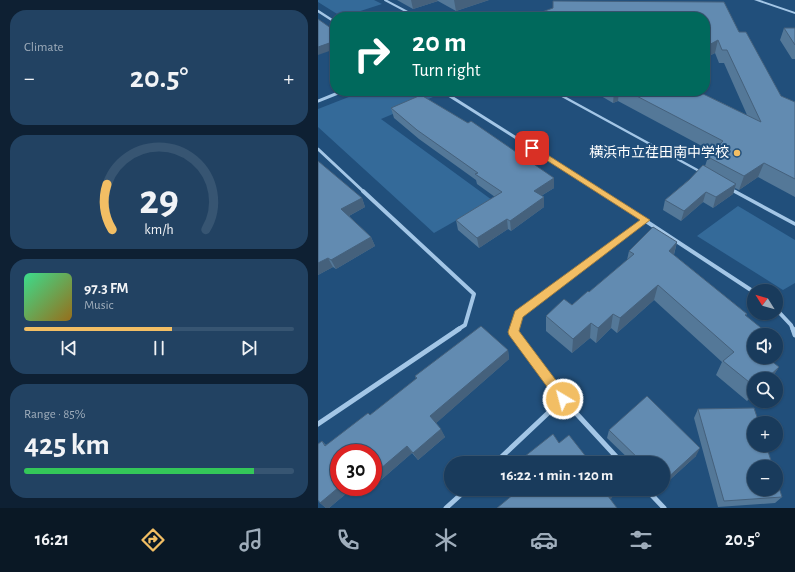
<!DOCTYPE html>
<meta charset="utf-8">
<style>
body{margin:0;font-family:"Alegreya Sans","Noto Sans JP",sans-serif;background:#224262;color:#f1f3f6;height:100vh;display:flex;flex-direction:column;font-size:15px;white-space:nowrap}
*{box-sizing:border-box;margin:0}
p{font-size:13px;color:#9fadbb}
.icon{flex:none;width:22px;height:22px;fill:none;stroke:currentColor;stroke-width:2;stroke-linecap:round;stroke-linejoin:round}
.map{position:relative;flex:1;overflow:hidden}
.drawer{display:flex;flex-direction:column;gap:10px;padding:10px;background:#0e2033;width:318px}
.drawer>*{flex:none}
.top-card{position:absolute;left:12px;top:12px;width:380px;height:84px;border-radius:16px;box-shadow:0 1px 3px #0004,0 0 0 1px #375572;background:#00695c;color:#fff;overflow:hidden}
.needle{width:26px;rotate:307deg}
.buttons{position:absolute;left:429px;top:284px;display:grid;gap:8px}
.buttons a{display:grid;place-items:center;width:36px;height:36px;border-radius:50%;background:#193b5c;box-shadow:0 1px 3px #0004,0 0 0 1px #375572;font-size:20px}
.speed{position:absolute;left:12px;top:444px;display:flex;gap:8px;font-size:20px;font-weight:700;text-align:center}
.speed>*{display:grid;place-content:center;width:52px;height:52px;border-radius:50%;background:#193b5c;box-shadow:0 1px 3px #0004,0 0 0 1px #375572;line-height:1}
.speed .limit{border:6px solid #d22;background:#fff;color:#111}
.pin{position:absolute;display:grid;place-items:center;width:34px;height:34px;color:#fff;margin:-17px;border-radius:8px;box-shadow:0 2px 6px #0006}
.me{position:absolute;width:44px;margin:-22px;rotate:323deg;stroke-linejoin:round;filter:drop-shadow(0 0 3px #0008)}
.turn{display:flex;align-items:center;gap:14px;height:84px;padding:0 16px;font-size:18px}
.turn .icon{width:52px;height:52px;stroke-width:2.5}
.turn b{display:block;font-size:28px;line-height:34px}
.big{font-size:30px;font-weight:700;line-height:1.1}
.drawer .card{flex:1;display:flex;flex-direction:column;justify-content:center;gap:6px;min-width:0;padding:0 14px;border-radius:16px;background:#224262}
.drawer .dial{align-items:center;gap:0}
.dial svg{height:104px;overflow:visible;fill:none;stroke:#375572;stroke-width:7;stroke-linecap:round;text-anchor:middle}
.dial text{fill:#f1f3f6;stroke:none}
.song{display:flex;align-items:center;gap:12px}
.cover{width:48px;height:48px;border-radius:6px;background:linear-gradient(135deg,hsl(150 70% 55%),hsl(40 70% 35%))}
.played{height:4px;border-radius:2px;background:linear-gradient(90deg,#f2be64 55%,#375572 55%)}
.keys{display:flex;justify-content:space-around;direction:ltr}
.heat{display:flex;justify-content:space-between;align-items:center;font-size:22px;direction:ltr}
.charge{height:6px;border-radius:3px;background:linear-gradient(90deg,#34c759 85%,#375572 0)}
.trip{position:absolute;left:126px;top:456px;width:226px;height:40px;border-radius:20px;background:#193b5c;box-shadow:0 1px 3px #0004,0 0 0 1px #375572;font-weight:700;line-height:40px;text-align:center}
.tab-bar{display:flex;height:64px;justify-content:space-around;align-items:center;background:#0a1825;color:#9fadbb}
.tab-bar .icon{width:28px;height:28px}
.tab-bar .on{color:#f2be64}
.tab-bar b{font-size:18px;color:#f1f3f6}
main{display:flex;flex:1;min-height:0}
.map>svg:first-child{display:block}
</style>
<main>
<section class="drawer">
<div class="card"><p>Climate</p>
<div class="heat"><a>−</a><b class="big">20.5°</b><a>+</a></div>
</div>
<div class="card dial"><svg viewBox="0 0 100 80">
<path d="M14 69A42 42 0 1 1 86 69"/>
<path d="M14 69A42 42 0 0 1 10 34" stroke="#f2be64"/>
<text x="50" y="56" font-size="32" font-weight="700">29</text>
<text x="50" y="72" font-size="11">km/h</text>
</svg></div>
<div class="card">
<div class="song"><i class="cover"></i><div><b>97.3 FM</b><p>Music</p></div></div>
<div class="played"></div>
<div class="keys"><svg class="icon" aria-label="previous" viewBox="0 0 24 24"><path d="M18 5L8 12l10 7zM5 5v14"/></svg><svg class="icon" aria-label="pause" viewBox="0 0 24 24"><path d="M8 5v14M16 5v14"/></svg><svg class="icon" aria-label="next" viewBox="0 0 24 24"><path d="M6 5l10 7-10 7zM19 5v14"/></svg></div>
</div>
<div class="card"><p>Range · 85%</p><b class="big">425 km</b><div class="charge"></div></div>
</section>
<div class="map">
<svg width="477" height="508" viewBox="0 0 477 508">
<rect width="100%" height="100%" fill="#214f7b"/>
<path fill="#346a99" d="M0,0h56l8,4 -40,13 -24,-15z
M46,91h60l9,6 -52,22 111,81 -58,33 -116,-106v-18z
M420,206l57,34v43l-12,7 -86,-54z"/>
<g fill="none" stroke-linecap="round" stroke-linejoin="round">
<path stroke="#a3c6e6" stroke-width="2" d="M67,0l32,17"/>
<path stroke="#a3c6e6" stroke-width="2.5" d="M235,91l148,81
M413,189l5,3"/>
<path stroke="#a3c6e6" stroke-width="3.5" d="M416,191l61,33"/>
<path stroke="#a3c6e6" stroke-width="2.5" d="M0,11l17,11"/>
<path stroke="#a3c6e6" stroke-width="3" d="M124,91l160,101
M0,101l25,-10
M0,149l46,43"/>
<path stroke="#a3c6e6" stroke-width="4" d="M45,191l111,103 -9,31 -8,5
M282,191l154,101
M458,309l15,16 2,5
M196,330l5,-16 127,-94"/>
<path stroke="#a3c6e6" stroke-width="5" d="M196,329l-1,3 50,67 59,64
M475,329l2,6
M0,424l141,-95
M177,463l68,-64
M328,489l18,19
M128,508l21,-19"/>
<path fill="#a3c6e6" fill-rule="evenodd" d="M436,0h6l35,12v2z"/>
</g>
<path fill="#547898" d="M79,0h92l-33,11 -18,-10 -25,8z
M387,17l34,15 42,64 14,6v95l-37,-20 -19,13 -4,-2 -2,6 -20,14 -10,-6 -22,19 -18,-11 2,-10 40,-34 3,-9 5,-5 -95,-51 -5,2 -17,-10 -1,-2h102l50,24 -23,-52h-5l-4,-10 -10,5z
M466,28h11v31h-3l-12,-19z
M73,108l163,70v10l-13,8 3,1v10l-33,24 -3,-2 -29,19 -21,-18 -2,-10 39,-23 -18,-13 -1,-4 -57,-41 -25,-21z
M0,161l44,37 3,9 -16,9 22,21 4,9 -39,23 -3,-2 -15,8z
M359,242l-3,13 73,59 -1,2 8,41h14l-1,1 12,9 -8,12h-17v16l-7,6 -31,-26 6,-13 -68,-62 -37,33 -6,-5 -15,15 -6,-5 -18,15 -26,-22v-15l26,-11 17,-13 38,-32 2,-9z
M190,350l1,9 -73,64 9,14 -27,23 -6,-7 -38,33 -1,-1v-32l-34,34h15l-25,21h-3l-6,-5 2,-62 4,4 44,-30 46,-36 -1,-3z
M380,409l84,88 -7,6 -57,4 -24,-89z
M291,430l87,26 -33,30v-23h-30l-26,-25z
M241,443l32,20h-66l-1,-6z"/>
<path fill="#45617c" d="M93,0h26l1,1 -25,8z
M136,0h35l-33,11z
M17,32v8l-6,-6z
M400,40l-3,13 -10,5v-11z
M17,41v8l-17,6v-8z
M296,91h5l-1,10 -5,2z
M446,163l-6,14 -19,13 5,-14z
M236,178v10l-20,12v-9z
M418,184l-3,10 -20,14 3,-11z
M388,192l-3,10 -22,19 3,-10z
M226,197v10l-33,24 -1,-10z
M44,198l3,9 -20,11 -4,-9z
M189,219l1,10 -29,19 -2,-10z
M53,237l4,9 -39,23 -5,-9z
M359,242l-4,15 -4,-6z
M10,258l5,9 -15,8v-12z
M340,285l-4,15 -37,33 3,-15z
M295,314l-2,14 -15,15 2,-15z
M273,323l-1,15 -18,15 1,-14z
M190,350l1,9 -75,66 -4,-9z
M461,367l-8,12h-5z
M436,391v4l-7,6z
M123,429l4,8 -27,23 -5,-7z
M89,446l5,7 -38,33 -1,-1v-10z
M382,448l-4,8 -33,30v-4z
M21,487h15l-25,21h-3l-6,-5z
M295,491l-1,7 -6,5 2,-7z"/>
<path fill="#628bb1" stroke="#45617c" d="M235,1l171,1 15,30h7l35,64 14,6v77l-31,-16 -20,13 -36,-19 15,-16 -96,-50h70l64,31 -34,-72h-5l-4,-10 -13,7v-30h-177l25,-9z
M0,19l17,12v1l-6,2 6,3v4l-17,6z
M466,28h11v17z
M103,95l47,28 3,-2 83,57 -20,13 10,6 -34,24 -3,-2 -30,19 -21,-18 46,-28 -27,-18 3,-1 -61,-43 -26,-22z
M0,161l44,37 -21,11 30,28 -40,23 -3,-2 -10,5z
M385,165l33,19 -20,13 -10,-5 -22,19 -19,-11 24,-20z
M335,227l24,15 -8,9 78,63 -2,1 25,20h-16v22h12l13,10 -13,12h-12v7l-31,-25 11,-9 -76,-67 -38,33 -7,-4 -15,14 -7,-5 -18,16 -27,-23 18,-17 8,6 16,-14 1,1 45,-38 -5,-3z
M163,326l27,24 -78,66 11,13 -28,24 -6,-7 -34,29v-22h-34v34l-19,16 -2,-3v-56l4,-3 3,5 43,-33 2,2 47,-37 -2,-2z
M329,396l53,52 -37,34v-19h-20l-34,-33z
M436,408l5,15h-5v22h12l7,22h-19v22h22v-11l6,19 -58,4 -26,-92z
M235,434l6,9 10,-8 22,28h-63l-4,-6z
M202,489h91l2,2 -5,5 9,12h-120z"/>
<path fill="#f2be64" stroke="#9d7c41" d="M214,145l118,75 -127,97 -4,14 48,64 2,4 -2,4 -4,1 -4,-1 -50,-68 -1,-3 7,-21 125,-91 -111,-71 -1,-1z"/>
<circle fill="#f2be64" stroke="#214f7b" stroke-width="1.5" cx="419" cy="153" r="4"/>
<g text-anchor="middle" dominant-baseline="central" stroke-width="4" stroke-linejoin="round" paint-order="stroke">
<g font-size="14" fill="#fff" stroke="#214f7b" text-anchor="end">
<text x="411" y="153">横浜市立荏田南中学校</text>
</g>
</g>
</svg>
<div class="buttons">
<a><svg class="needle" viewBox="-14 -14 28 28"><path d="M0-13l5 13h-10z" fill="#e53935"/><path d="M0 13l5-13h-10z" fill="#9fadbb"/></svg></a>
<a><svg class="icon" aria-label="sound" viewBox="0 0 24 24"><path d="M4 9h4l5-4v14l-5-4H4zM17 9q2 3 0 6"/></svg></a>
<a><svg class="icon" aria-label="search" viewBox="0 0 24 24"><circle cx="10" cy="10" r="6"/><path d="M15 15l6 6"/></svg></a>
<a>+</a>
<a>−</a>
</div>
<div class="speed"><div class="limit">30</div></div>
<div class="pin" style="left:214px;top:148px;background:#d93025"><svg class="icon" aria-label="arrive" viewBox="0 0 24 24"><path d="M6 21V4h12l-3 4 3 4H6"/></svg></div>
<svg class="me" style="left:245px;top:399px" viewBox="-20 -20 40 40"><circle r="17" fill="#f2be64" stroke="#fff" stroke-width="3"/><path d="M0-11L8 9 0 5-8 9z" fill="#fff"/></svg>
<div class="trip">16:22 · 1 min · 120 m</div>
<div class="top-card">
<div class="turn"><svg class="icon" aria-label="right" viewBox="0 0 24 24"><path d="M7 20v-9h11M14 6l5 5-5 5"/></svg><div><b>20 m</b>Turn right</div></div>
</div>
</div>
</main>
<nav class="tab-bar">
<b>16:21</b>
<svg class="icon on" aria-label="directions" viewBox="0 0 24 24"><path d="M12 3l9 9-9 9-9-9zM9 14v-3h6M13 9l2 2-2 2"/></svg>
<svg class="icon" aria-label="music" viewBox="0 0 24 24"><path d="M9 18V5l10-2v13"/><circle cx="6" cy="18" r="3"/><circle cx="16" cy="16" r="3"/></svg>
<svg class="icon" aria-label="phone" viewBox="0 0 24 24"><path d="M5 4h4l2 5-3 2q2 4 5 5l2-3 5 2v4C11 20 4 13 5 4z"/></svg>
<svg class="icon" aria-label="climate" viewBox="0 0 24 24"><path d="M12 3v18M4 7l16 10M4 17L20 7"/></svg>
<svg class="icon" aria-label="car" viewBox="0 0 24 24"><path d="M5 17H2v-5l4-1 3-4h7l3 4 3 1v5h-3M9 17h6M6 11h13"/><circle cx="7" cy="17" r="2"/><circle cx="17" cy="17" r="2"/></svg>
<svg class="icon" aria-label="filters" viewBox="0 0 24 24"><path d="M4 7h16M4 17h16"/><circle cx="9" cy="7" r="2"/><circle cx="15" cy="17" r="2"/></svg>
<b>20.5°</b>
</nav>
